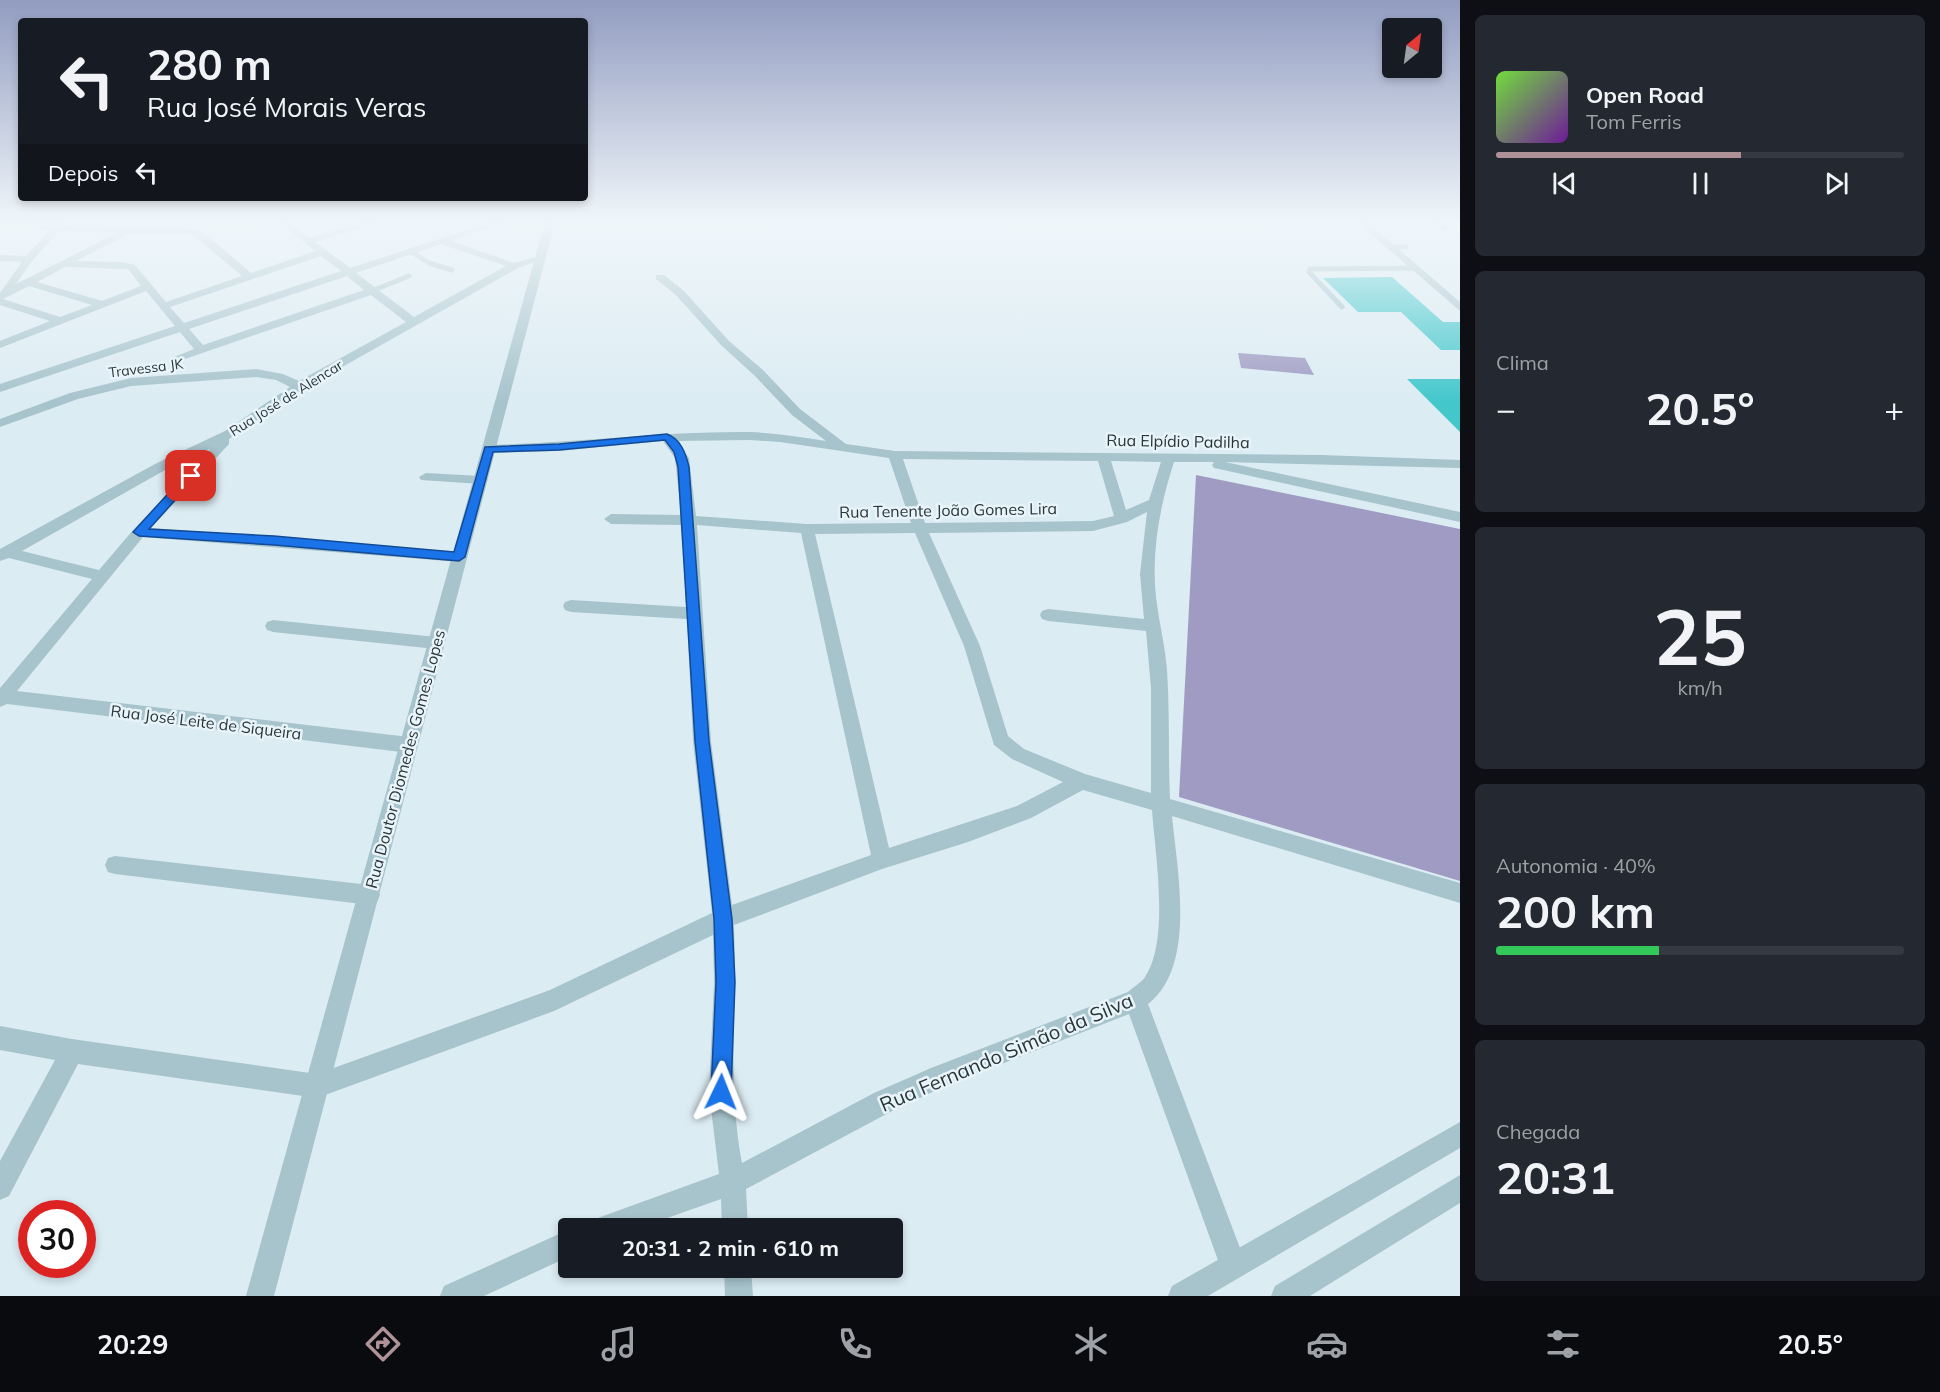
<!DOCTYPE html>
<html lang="pt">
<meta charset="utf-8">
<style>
body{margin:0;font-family:Mulish,sans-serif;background:#242831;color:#f1f3f6;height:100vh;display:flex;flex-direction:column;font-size:22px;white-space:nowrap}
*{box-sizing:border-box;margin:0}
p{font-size:20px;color:#9ea1a6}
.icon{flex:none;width:33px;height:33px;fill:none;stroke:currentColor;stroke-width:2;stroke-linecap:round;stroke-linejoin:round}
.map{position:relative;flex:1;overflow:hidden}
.side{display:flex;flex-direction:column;gap:15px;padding:15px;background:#0d0f14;width:480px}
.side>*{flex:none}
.guide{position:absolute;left:18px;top:18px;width:570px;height:183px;border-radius:6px;box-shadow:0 3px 9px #0003;background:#171b24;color:#f1f3f6;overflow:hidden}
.needle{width:39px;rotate:29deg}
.tools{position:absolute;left:1382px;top:18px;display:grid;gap:12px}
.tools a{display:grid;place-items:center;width:60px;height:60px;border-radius:6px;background:#171b24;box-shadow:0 3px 9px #0003;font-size:30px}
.speed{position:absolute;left:18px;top:1200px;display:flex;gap:12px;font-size:30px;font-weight:700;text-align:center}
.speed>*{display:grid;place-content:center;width:78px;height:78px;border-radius:50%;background:#171b24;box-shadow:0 3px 9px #0003;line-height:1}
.speed .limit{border:9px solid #d22;background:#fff;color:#111}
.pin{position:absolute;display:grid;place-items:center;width:51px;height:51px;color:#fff;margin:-26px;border-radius:12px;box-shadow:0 3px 9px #0006}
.me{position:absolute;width:66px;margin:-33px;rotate:2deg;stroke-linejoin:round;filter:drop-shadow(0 0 4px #0008)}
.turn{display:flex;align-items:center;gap:21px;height:126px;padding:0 30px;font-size:27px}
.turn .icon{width:78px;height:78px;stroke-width:2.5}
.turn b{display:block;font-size:42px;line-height:51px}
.then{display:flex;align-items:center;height:57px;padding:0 30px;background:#0003;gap:12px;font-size:22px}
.big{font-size:45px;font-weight:700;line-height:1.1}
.side .card{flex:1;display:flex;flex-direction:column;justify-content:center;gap:9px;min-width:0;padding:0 21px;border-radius:9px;background:#242831}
.side .dial{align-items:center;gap:0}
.dial b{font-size:78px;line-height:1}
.song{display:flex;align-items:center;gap:18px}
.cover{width:72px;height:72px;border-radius:9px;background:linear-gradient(135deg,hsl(100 70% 55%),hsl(280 70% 35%))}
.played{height:6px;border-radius:3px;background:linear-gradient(90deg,#ae9298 60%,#363941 60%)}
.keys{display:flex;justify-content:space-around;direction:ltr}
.heat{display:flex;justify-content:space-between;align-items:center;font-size:33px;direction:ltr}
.charge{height:9px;border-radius:4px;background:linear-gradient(90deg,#34c759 40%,#363941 0)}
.trip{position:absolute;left:558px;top:1218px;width:345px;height:60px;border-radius:6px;background:#171b24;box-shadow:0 3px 9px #0003;font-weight:700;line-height:60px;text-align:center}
.menu{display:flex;height:96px;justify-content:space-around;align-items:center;background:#090b0e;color:#9ea1a6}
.menu .icon{width:42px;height:42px}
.menu .active{color:#ae9298}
.menu b{font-size:27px;color:#f1f3f6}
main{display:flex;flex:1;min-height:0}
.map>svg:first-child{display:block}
</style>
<main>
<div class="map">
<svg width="1460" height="1296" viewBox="0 0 1460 1296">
<rect width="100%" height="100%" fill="#dcecf3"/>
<path fill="#9f9bc3" d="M1238,353l67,5 9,17 -73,-7z
M1196,475l264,54v352l-281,-84z"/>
<path fill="#42c7cb" d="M1392,277l51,45h17v28h-19l-40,-38h-43l-35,-34z
M1407,379h53v53z"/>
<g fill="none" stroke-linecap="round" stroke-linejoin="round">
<path stroke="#a7c3cc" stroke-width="5" d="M1436,222l8,6
M1390,247h16
M410,251l19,12 23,7
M374,290l35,-14
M1342,307l-33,-35 1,-3 105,-1"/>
<path fill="#a7c3cc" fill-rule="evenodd" d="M0,222h66l-2,3 131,4 9,4 47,40 64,-22 -36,-29h9l21,16 56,-16h13l-1,2 -62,18 35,26 141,-46h13l-53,19 63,22 29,-8v4l-25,9 -215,121 -74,50v5l-78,84 308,24 7,5 -2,4 -5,1 -316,-25 -126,154 392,46 6,3 3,5 -3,5 -6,3 -402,-49 -7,3v-19l92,-109 -83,-21 -9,3v-12l155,-85 70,-33 65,-44 -14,-7 -20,-3 -125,9 -53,13 -78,28v-8l70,-26 61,-15 125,-9 27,5 16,7 107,-59 -35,-27 -189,65h-8l-2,-2 22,-9 -14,-17 -180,60v-8l175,-58 -29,-35 -146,57v-7l50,-20 -50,-16v-12l22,-31 -22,-1v-6l26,1 25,-27 -51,-2zM59,231l58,2 -101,51 16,-23zM130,233l63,2 49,41 -76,26 -31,-37 -13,-3 -46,-1zM441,244l65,22 -92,51 -58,-44zM321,256l20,15 -157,52 -14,-16zM65,267l63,2 13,17 -39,15 -65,-19zM347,276l17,14 -161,55 -14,-16zM29,286l63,19 -32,12 -57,-18zM210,449l-76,80 -35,41 -77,-19 143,-81z
M1357,222h10l93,80v9z
M656,275h8l20,16 45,50 34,29 37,39 46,35 49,7 426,4 139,5v8l-235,-6 235,50v10l-241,-53 -5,-1 -2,-3 2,-3h-40c-14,43 -23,90 -18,135 3,25 9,48 11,73 3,43 1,86 3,129l290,84v20l-288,-87c5,54 25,150 -24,188l98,260 -3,10 -10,3 -10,-3 -94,-260 -184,72 -53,25 -146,78 2,39h-26l-1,-29 -82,29h-48l4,-9 124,-45 -10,-82 5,-110 -1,-47 -159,76 -237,87 -239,-34 -69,132 -9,4v-39l55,-101 -55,-10v-24l72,13 245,35 233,-84 162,-77 -19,-172 -6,-122 -116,-7 -6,-2 -2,-4 2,-4 6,-2 115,7 -4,-82 -71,-1 -7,-5 7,-5 70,1 -6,-57 -12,-17 -104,10 -70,2 -7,-4 7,-4c87,-2 173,-14 260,-13 26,1 51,5 77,9l-34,-26 -37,-39 -34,-31 -45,-50 -20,-16zM750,440l30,2 109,16 22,65 -104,1 -111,-8 -7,-58 -13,-17zM903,459l195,2 16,55 -21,5 -168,2zM1111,461l50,1 -12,38 -23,10zM1147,512l-7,62 4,45 -96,-10 -6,2 -2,4 2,4 6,2 98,10 5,57v105l-66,-19 -61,-25 -16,-13 -28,-90 -51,-113 164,-2 34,-9zM697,525l104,8 70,322 -139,50 -21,-164zM915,533l49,113 30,99 18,14 51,23 -46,24 -128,42 -74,-314zM1083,790l69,20c3,43 18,130 -7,167 -4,6 -12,10 -17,15l-197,76 -57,25 -132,70c-15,-78 -5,-159 -8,-238l148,-56 86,-27 63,-24z
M426,473l55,3 7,4 -7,4 -60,-4 -2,-3z
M273,620l163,17 6,2 2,4 -2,4 -6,2 -163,-17 -6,-2 -2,-4 2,-4z
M115,856l255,29 7,3 3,7 -3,7 -7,3 -255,-31 -7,-2 -3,-7 3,-7z
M568,1230v27l-84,39h-44l4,-10z
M724,1268h27l2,28h-28z"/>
<path fill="#a7c3cc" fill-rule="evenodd" d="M545,222h10l-281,1074h-28z
M1460,1122v26l-252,148h-40l4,-10z
M1460,1175v28l-150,93h-39l4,-10z"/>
</g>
<linearGradient id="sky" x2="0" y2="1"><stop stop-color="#929cc0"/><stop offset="0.55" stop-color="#eff6fa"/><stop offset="1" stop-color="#eff6fa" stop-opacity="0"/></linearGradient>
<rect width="1460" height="403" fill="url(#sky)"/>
<path fill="#1a73e8" stroke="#114b97" stroke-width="1.5" d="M667,434c14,5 19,20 22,33l20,274 23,178 3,63 -4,110 -3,7 -7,3 -7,-3 -3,-7 5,-110 -2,-63 -19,-178 -17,-274 -4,-15 -9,-12 -106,10 -66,2 -28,105 -6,4 -185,-16 -135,-9 -6,-4 54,-59 4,-1 6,4 -2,2 -46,51 125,7 180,16 31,-105 74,-3z"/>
<g text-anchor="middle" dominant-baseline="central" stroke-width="5" stroke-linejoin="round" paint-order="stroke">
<g font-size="14" fill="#283638" stroke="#e8f4fa">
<text transform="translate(146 368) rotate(-7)">Travessa JK</text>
<text transform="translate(286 398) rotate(-32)">Rua José de Alencar</text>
</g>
<g font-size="16" fill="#283638" stroke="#e8f4fa">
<text transform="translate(1178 441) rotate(1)">Rua Elpídio Padilha</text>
<text transform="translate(948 510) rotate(-1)">Rua Tenente João Gomes Lira</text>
<text transform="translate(206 722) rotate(7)">Rua José Leite de Siqueira</text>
<text transform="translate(405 759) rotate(-75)">Rua Doutor Diomedes Gomes Lopes</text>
</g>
<g font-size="20" fill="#283638" stroke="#e8f4fa">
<text transform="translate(1006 1052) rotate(-23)">Rua Fernando Simão da Silva</text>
</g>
</g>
</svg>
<div class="tools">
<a><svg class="needle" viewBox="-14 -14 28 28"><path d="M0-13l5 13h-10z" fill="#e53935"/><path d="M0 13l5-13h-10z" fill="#9ea1a6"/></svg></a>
</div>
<div class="speed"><div class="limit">30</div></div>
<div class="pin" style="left:191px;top:476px;background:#d93025"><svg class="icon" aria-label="arrive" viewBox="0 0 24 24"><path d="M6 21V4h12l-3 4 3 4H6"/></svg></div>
<svg class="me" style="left:721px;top:1092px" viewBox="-20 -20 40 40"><path d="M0-17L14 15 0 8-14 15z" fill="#1a73e8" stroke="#fff" stroke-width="4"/></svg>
<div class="trip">20:31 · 2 min · 610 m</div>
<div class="guide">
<div class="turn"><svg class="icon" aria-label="left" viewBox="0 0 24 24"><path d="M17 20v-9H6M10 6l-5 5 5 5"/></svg><div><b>280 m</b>Rua José Morais Veras</div></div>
<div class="then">Depois<svg class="icon" aria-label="left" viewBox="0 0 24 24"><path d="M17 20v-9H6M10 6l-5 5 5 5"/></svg></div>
</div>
</div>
<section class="side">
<div class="card">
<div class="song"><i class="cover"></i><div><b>Open Road</b><p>Tom Ferris</p></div></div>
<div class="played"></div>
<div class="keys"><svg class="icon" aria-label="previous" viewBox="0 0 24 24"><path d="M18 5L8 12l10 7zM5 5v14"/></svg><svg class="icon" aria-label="pause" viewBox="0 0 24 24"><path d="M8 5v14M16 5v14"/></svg><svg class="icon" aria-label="next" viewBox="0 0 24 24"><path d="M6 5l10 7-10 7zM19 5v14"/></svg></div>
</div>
<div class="card"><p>Clima</p>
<div class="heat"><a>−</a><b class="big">20.5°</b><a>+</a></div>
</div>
<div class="card dial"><b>25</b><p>km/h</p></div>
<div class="card"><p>Autonomia · 40%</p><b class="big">200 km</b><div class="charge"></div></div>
<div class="card"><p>Chegada</p><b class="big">20:31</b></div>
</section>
</main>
<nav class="menu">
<b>20:29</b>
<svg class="icon active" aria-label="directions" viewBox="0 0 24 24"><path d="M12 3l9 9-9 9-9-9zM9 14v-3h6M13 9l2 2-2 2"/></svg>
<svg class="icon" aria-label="music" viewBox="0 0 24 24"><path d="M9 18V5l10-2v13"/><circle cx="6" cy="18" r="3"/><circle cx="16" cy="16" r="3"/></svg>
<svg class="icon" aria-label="phone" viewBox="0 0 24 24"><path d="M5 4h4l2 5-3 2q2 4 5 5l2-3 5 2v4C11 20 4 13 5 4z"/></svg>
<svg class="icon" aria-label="climate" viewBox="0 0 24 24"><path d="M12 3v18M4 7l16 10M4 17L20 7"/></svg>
<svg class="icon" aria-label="car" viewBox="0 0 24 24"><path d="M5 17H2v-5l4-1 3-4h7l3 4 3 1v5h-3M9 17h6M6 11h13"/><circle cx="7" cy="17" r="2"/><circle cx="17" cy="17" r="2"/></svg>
<svg class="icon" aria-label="filters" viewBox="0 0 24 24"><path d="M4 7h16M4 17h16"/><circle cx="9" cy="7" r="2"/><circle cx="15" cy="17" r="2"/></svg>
<b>20.5°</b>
</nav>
